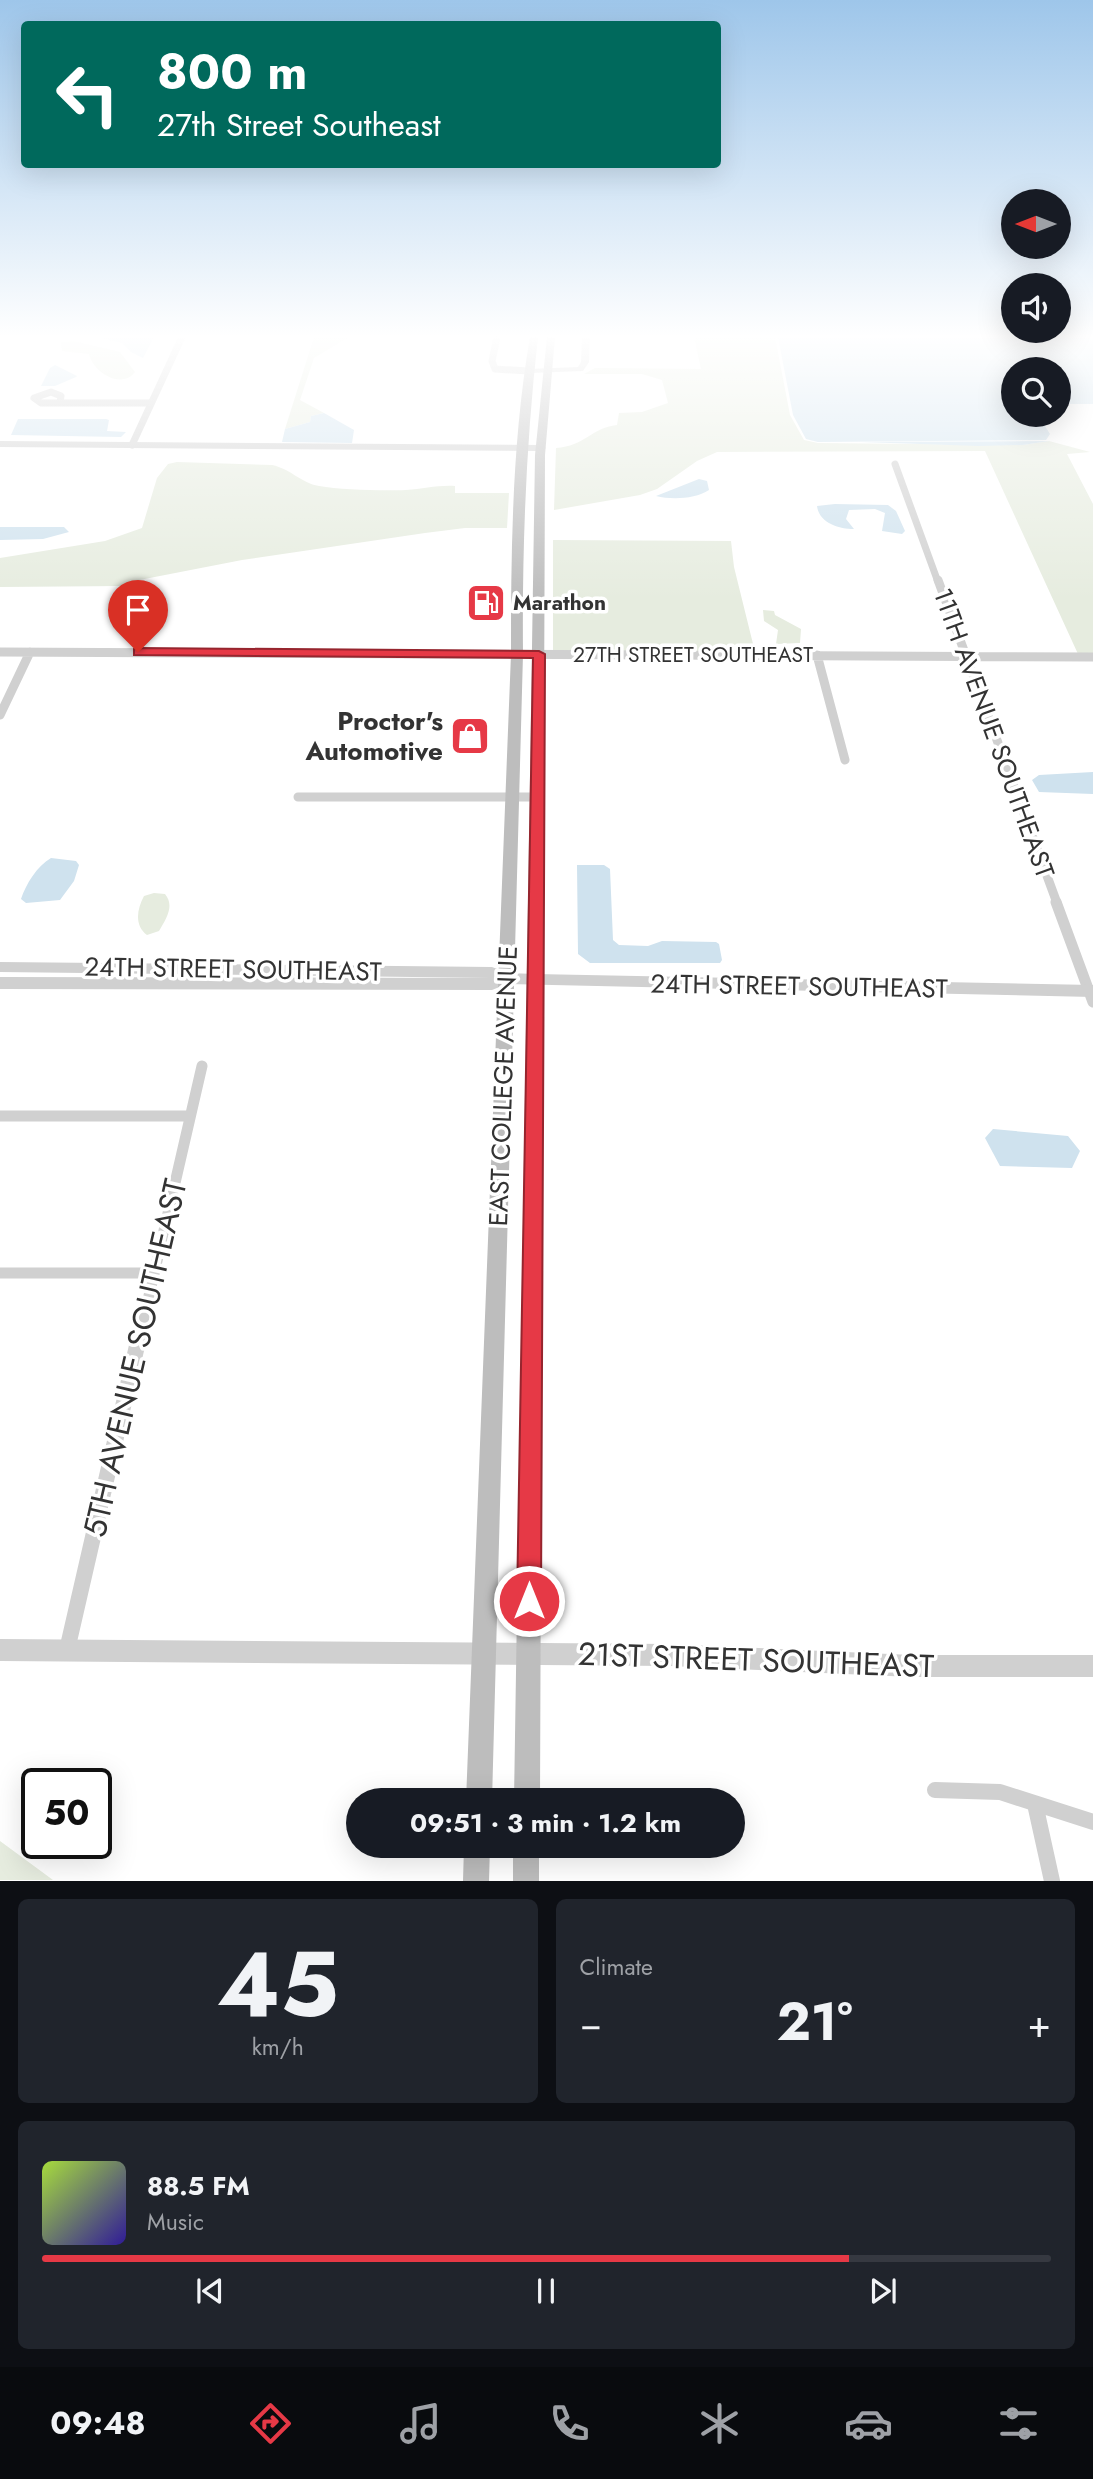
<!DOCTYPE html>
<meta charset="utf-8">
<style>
body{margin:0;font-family:Jost,sans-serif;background:#20242c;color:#f1f3f6;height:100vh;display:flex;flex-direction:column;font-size:26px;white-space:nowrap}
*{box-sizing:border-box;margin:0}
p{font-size:23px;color:#9ea1a6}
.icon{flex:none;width:38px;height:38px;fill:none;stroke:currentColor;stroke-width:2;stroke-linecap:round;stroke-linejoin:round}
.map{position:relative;height:1881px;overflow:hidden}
.side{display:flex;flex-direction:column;gap:18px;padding:18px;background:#0d0f14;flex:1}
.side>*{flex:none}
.hud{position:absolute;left:21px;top:21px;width:700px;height:147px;border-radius:7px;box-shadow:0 7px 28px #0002;background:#00695c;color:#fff;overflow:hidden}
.needle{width:46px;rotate:270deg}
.fabs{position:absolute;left:1001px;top:189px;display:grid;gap:14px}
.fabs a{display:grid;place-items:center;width:70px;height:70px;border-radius:50%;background:#171b24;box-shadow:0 7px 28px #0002;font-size:35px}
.speed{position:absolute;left:21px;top:1768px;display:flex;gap:14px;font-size:35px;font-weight:700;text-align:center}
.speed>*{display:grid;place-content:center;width:91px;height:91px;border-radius:50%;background:#171b24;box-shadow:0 7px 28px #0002;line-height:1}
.speed .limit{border:4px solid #111;border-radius:10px;background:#fff;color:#111}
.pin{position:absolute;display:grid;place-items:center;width:60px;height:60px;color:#fff;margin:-72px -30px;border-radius:50% 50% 50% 0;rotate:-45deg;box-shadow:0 0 7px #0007}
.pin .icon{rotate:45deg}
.me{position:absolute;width:77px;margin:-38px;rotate:0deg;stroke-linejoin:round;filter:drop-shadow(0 0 5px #0008)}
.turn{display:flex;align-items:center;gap:24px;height:147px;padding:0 21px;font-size:32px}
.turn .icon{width:91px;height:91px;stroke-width:2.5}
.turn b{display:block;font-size:49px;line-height:60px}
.big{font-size:52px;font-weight:700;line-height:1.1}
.side .card{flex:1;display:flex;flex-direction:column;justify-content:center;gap:10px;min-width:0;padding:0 24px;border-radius:10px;background:#20242c}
.side .dial{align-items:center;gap:0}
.dial b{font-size:91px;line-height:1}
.song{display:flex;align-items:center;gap:21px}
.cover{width:84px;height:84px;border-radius:10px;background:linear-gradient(135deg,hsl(80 70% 55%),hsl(250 70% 35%))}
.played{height:7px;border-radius:4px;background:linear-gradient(90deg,#e63946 80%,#363941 80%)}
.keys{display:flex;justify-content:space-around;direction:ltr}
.heat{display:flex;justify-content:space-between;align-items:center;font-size:38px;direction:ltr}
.side .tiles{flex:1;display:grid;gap:18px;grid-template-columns:1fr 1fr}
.card:last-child{grid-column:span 2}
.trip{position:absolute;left:346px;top:1788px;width:399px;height:70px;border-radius:35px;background:#171b24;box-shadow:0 7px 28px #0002;font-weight:700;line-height:70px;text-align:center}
.menu{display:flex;height:112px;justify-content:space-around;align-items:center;background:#090b0e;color:#9ea1a6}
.menu .icon{width:49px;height:49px}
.menu .selected{color:#e63946}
.menu b{font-size:32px;color:#f1f3f6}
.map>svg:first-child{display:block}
</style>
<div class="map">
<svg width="1093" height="1881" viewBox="0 0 1093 1881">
<rect width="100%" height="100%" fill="#fff"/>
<path fill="#e6ecdf" d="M314,337h35l-35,21 -14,42 24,13 -13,3 -1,6 -25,7z
M694,337h81l15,78 14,25 14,3 205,2 26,-4 41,11 -23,2 26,50v150h-15l-93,-203 -268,1 -20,9 -40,28 -17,6 -86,15 2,-62c29,-2 35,-20 61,-23l2,-12 23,-1 26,-9 -6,-23 -20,-6h-58l11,-6 106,1z
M74,341l46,11 15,20c-14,18 -42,0 -46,-18l-27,-3 -1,-9z
M177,462l95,3c19,4 29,18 47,21 22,4 65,5 87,4 17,-1 32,-5 49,-4v7h54l-2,35h-42l-40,5 -183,27 -113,22 -6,4 -123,1v-29l105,-17 37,-13 15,-50 11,-14z
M553,540l178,1 3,26 21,85h-202z
M763,610l11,1 1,4 26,14 -1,14 -24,1 2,-14 -14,-9z
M154,893l11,1c10,12 1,25 -6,37l-12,4c-13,-10 -10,-26 -3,-39z
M0,1841l53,39h-53z"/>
<path fill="#cfe2ee" d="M96,337h58l-11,21 -12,-6 -9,-9z
M778,337h305l10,2v65h-34v-35h-46v46h25l12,19 -4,6 -228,2 -12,-3 -13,-24z
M55,365l22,11 -1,1 -21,9h-14l9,-18z
M324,413l30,17 -2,13 -70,-1 3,-13 25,-7 1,-6z
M18,419h88l3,1 -2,11 19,1 -5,5 -110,-2z
M1049,441l-26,4 -44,1 -118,-4z
M699,479l8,2 2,9c-14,9 -37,10 -53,6z
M835,504l53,1 8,6 9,20 -3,3 -20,-3 3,-18 -10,-4 -26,1 -3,9 8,10c-15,0 -35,-6 -37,-23z
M0,527h64l5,5 -26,7 -43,1z
M1093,772v22l-54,-2 -7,-12 7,-5z
M51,858l25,3 3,4 -5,16 -14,19 -34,3 -5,-4c5,-15 16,-33 30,-41z
M577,865h27l6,4 3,71 6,5 29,1 14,-5 54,1 3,2 3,16 -2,3h-130l-12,-9z
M993,1129l75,7 12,15 -8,17 -72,-2 -15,-28z"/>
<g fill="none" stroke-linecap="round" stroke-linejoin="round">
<path stroke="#d0d0d0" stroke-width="7" d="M497,337l-5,24 3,8 34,2
M51,392l10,4 -1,7h-19l-7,-5z
M60,403h91
M132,445l50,-108
M895,464l43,118"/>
<path stroke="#d0d0d0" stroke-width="9" d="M938,580l119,323
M0,652l1093,5
M817,655l28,105
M0,715l30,-63
M298,797h239"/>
<path stroke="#d0d0d0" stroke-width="11" d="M1056,902l37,100
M0,1116h190
M0,1273h154
M142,1326l60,-260"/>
<path stroke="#d0d0d0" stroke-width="16" d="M67,1650l75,-326
M935,1790l65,2 93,30
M1035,1804l17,77"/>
<path fill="#d0d0d0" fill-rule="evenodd" d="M582,337h8l-1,25 -6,9 -54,2 -4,-2 4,-2 49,-2 3,-5z
M0,441l541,4 5,3 -5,3 -541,-4z
M0,962l492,5 16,6 27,1 558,11v12l-586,-13 -15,6 -492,-1v-12l492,1 -492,-6z
M0,1639l670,5 242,11h181v22h-181l-242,-11 -670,-5z"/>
<path fill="#bdbdbd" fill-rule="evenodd" d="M530,337h8c-12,106 -16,211 -15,317l-31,1147h-26l45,-1147c0,-105 1,-213 19,-317z
M547,337h8l-10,118 -5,1346h-26l21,-1346z
M464,1846h26l-1,35h-26z
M513,1846h26v35h-26z"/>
</g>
<linearGradient id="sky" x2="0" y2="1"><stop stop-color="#9ec6ea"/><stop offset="0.56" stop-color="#fff"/><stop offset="1" stop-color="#fff" stop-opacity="0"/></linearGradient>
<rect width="1093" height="600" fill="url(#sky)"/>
<path fill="#e63946" stroke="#96252e" stroke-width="2" d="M138,648l401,3 6,3 -4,947 -4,8 -8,3 -8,-3 -4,-8 16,-943 -399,-3v-6z"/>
<defs>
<g id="fuel-square" transform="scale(2.0125)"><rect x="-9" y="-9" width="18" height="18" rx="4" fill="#e63946" stroke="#fff"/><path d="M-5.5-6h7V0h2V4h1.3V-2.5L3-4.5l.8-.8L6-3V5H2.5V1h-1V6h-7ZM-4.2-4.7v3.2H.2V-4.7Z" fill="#fff"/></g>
<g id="shop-square" transform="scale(2.0125)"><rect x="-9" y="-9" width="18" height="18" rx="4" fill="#e63946" stroke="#fff"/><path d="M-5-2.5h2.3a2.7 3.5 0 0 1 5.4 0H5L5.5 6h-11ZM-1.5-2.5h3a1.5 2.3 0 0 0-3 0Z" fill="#fff"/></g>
</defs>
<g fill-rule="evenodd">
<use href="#fuel-square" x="486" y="603"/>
<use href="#shop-square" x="470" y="736"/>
</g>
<g text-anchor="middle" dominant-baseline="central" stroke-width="7" stroke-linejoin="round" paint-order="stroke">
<g font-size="21" font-weight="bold" fill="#333" stroke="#fff" text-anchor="start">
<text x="513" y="603">Marathon</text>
</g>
<g font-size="21" fill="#333" stroke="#fff">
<text x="693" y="655">27TH STREET SOUTHEAST</text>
</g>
<g font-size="26" font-weight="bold" fill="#333" stroke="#fff" text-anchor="end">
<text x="443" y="721">Proctor's<tspan x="443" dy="30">Automotive</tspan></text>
</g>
<g font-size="26" fill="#333" stroke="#fff">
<text transform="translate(994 733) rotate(70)">11TH AVENUE SOUTHEAST</text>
<text transform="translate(233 969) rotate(1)">24TH STREET SOUTHEAST</text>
<text transform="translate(799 986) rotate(1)">24TH STREET SOUTHEAST</text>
<text transform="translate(503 1086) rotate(-88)">EAST COLLEGE AVENUE</text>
</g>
<g font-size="32" fill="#333" stroke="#fff">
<text transform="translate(135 1358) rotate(-77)">5TH AVENUE SOUTHEAST</text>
<text transform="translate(756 1660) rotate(2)">21ST STREET SOUTHEAST</text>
</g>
</g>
</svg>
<div class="fabs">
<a><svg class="needle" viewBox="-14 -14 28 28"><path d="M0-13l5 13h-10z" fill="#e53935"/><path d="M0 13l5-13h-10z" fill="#9ea1a6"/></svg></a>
<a><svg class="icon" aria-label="sound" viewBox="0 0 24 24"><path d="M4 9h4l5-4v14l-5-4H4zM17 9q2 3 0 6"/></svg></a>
<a><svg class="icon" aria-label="search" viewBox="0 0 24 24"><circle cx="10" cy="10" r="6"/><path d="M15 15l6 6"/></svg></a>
</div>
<div class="speed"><div class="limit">50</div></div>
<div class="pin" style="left:138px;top:652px;background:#d93025"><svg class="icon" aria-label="arrive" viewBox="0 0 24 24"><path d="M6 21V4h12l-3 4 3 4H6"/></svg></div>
<svg class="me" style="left:529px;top:1601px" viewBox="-20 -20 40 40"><circle r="17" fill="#e63946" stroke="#fff" stroke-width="3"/><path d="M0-11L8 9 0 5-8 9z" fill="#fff"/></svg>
<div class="trip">09:51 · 3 min · 1.2 km</div>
<div class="hud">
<div class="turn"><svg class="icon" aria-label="left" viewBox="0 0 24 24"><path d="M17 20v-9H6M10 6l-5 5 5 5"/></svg><div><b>800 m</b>27th Street Southeast</div></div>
</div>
</div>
<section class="side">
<div class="tiles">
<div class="card dial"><b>45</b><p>km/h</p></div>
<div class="card"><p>Climate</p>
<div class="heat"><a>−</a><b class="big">21°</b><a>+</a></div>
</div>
<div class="card">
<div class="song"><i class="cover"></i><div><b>88.5 FM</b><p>Music</p></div></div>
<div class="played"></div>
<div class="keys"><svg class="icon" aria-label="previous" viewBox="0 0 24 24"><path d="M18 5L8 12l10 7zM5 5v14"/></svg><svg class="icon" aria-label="pause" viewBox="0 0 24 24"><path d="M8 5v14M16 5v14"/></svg><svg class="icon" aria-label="next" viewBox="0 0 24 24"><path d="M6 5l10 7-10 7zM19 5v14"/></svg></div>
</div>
</div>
</section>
<nav class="menu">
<b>09:48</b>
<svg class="icon selected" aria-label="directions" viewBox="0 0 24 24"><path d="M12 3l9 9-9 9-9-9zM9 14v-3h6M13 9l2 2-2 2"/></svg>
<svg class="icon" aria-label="music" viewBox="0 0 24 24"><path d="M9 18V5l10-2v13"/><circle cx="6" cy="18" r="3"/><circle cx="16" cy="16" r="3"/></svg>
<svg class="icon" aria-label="phone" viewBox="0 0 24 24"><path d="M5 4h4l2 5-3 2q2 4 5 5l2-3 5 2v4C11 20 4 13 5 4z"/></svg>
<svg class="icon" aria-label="climate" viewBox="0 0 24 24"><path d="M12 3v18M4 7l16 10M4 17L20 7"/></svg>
<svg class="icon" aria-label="car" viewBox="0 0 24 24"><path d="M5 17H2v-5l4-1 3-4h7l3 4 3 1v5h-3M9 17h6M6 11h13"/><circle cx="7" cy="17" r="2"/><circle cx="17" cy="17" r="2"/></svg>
<svg class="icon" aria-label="filters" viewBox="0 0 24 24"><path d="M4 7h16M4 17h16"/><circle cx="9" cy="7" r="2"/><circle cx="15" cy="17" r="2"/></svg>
</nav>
